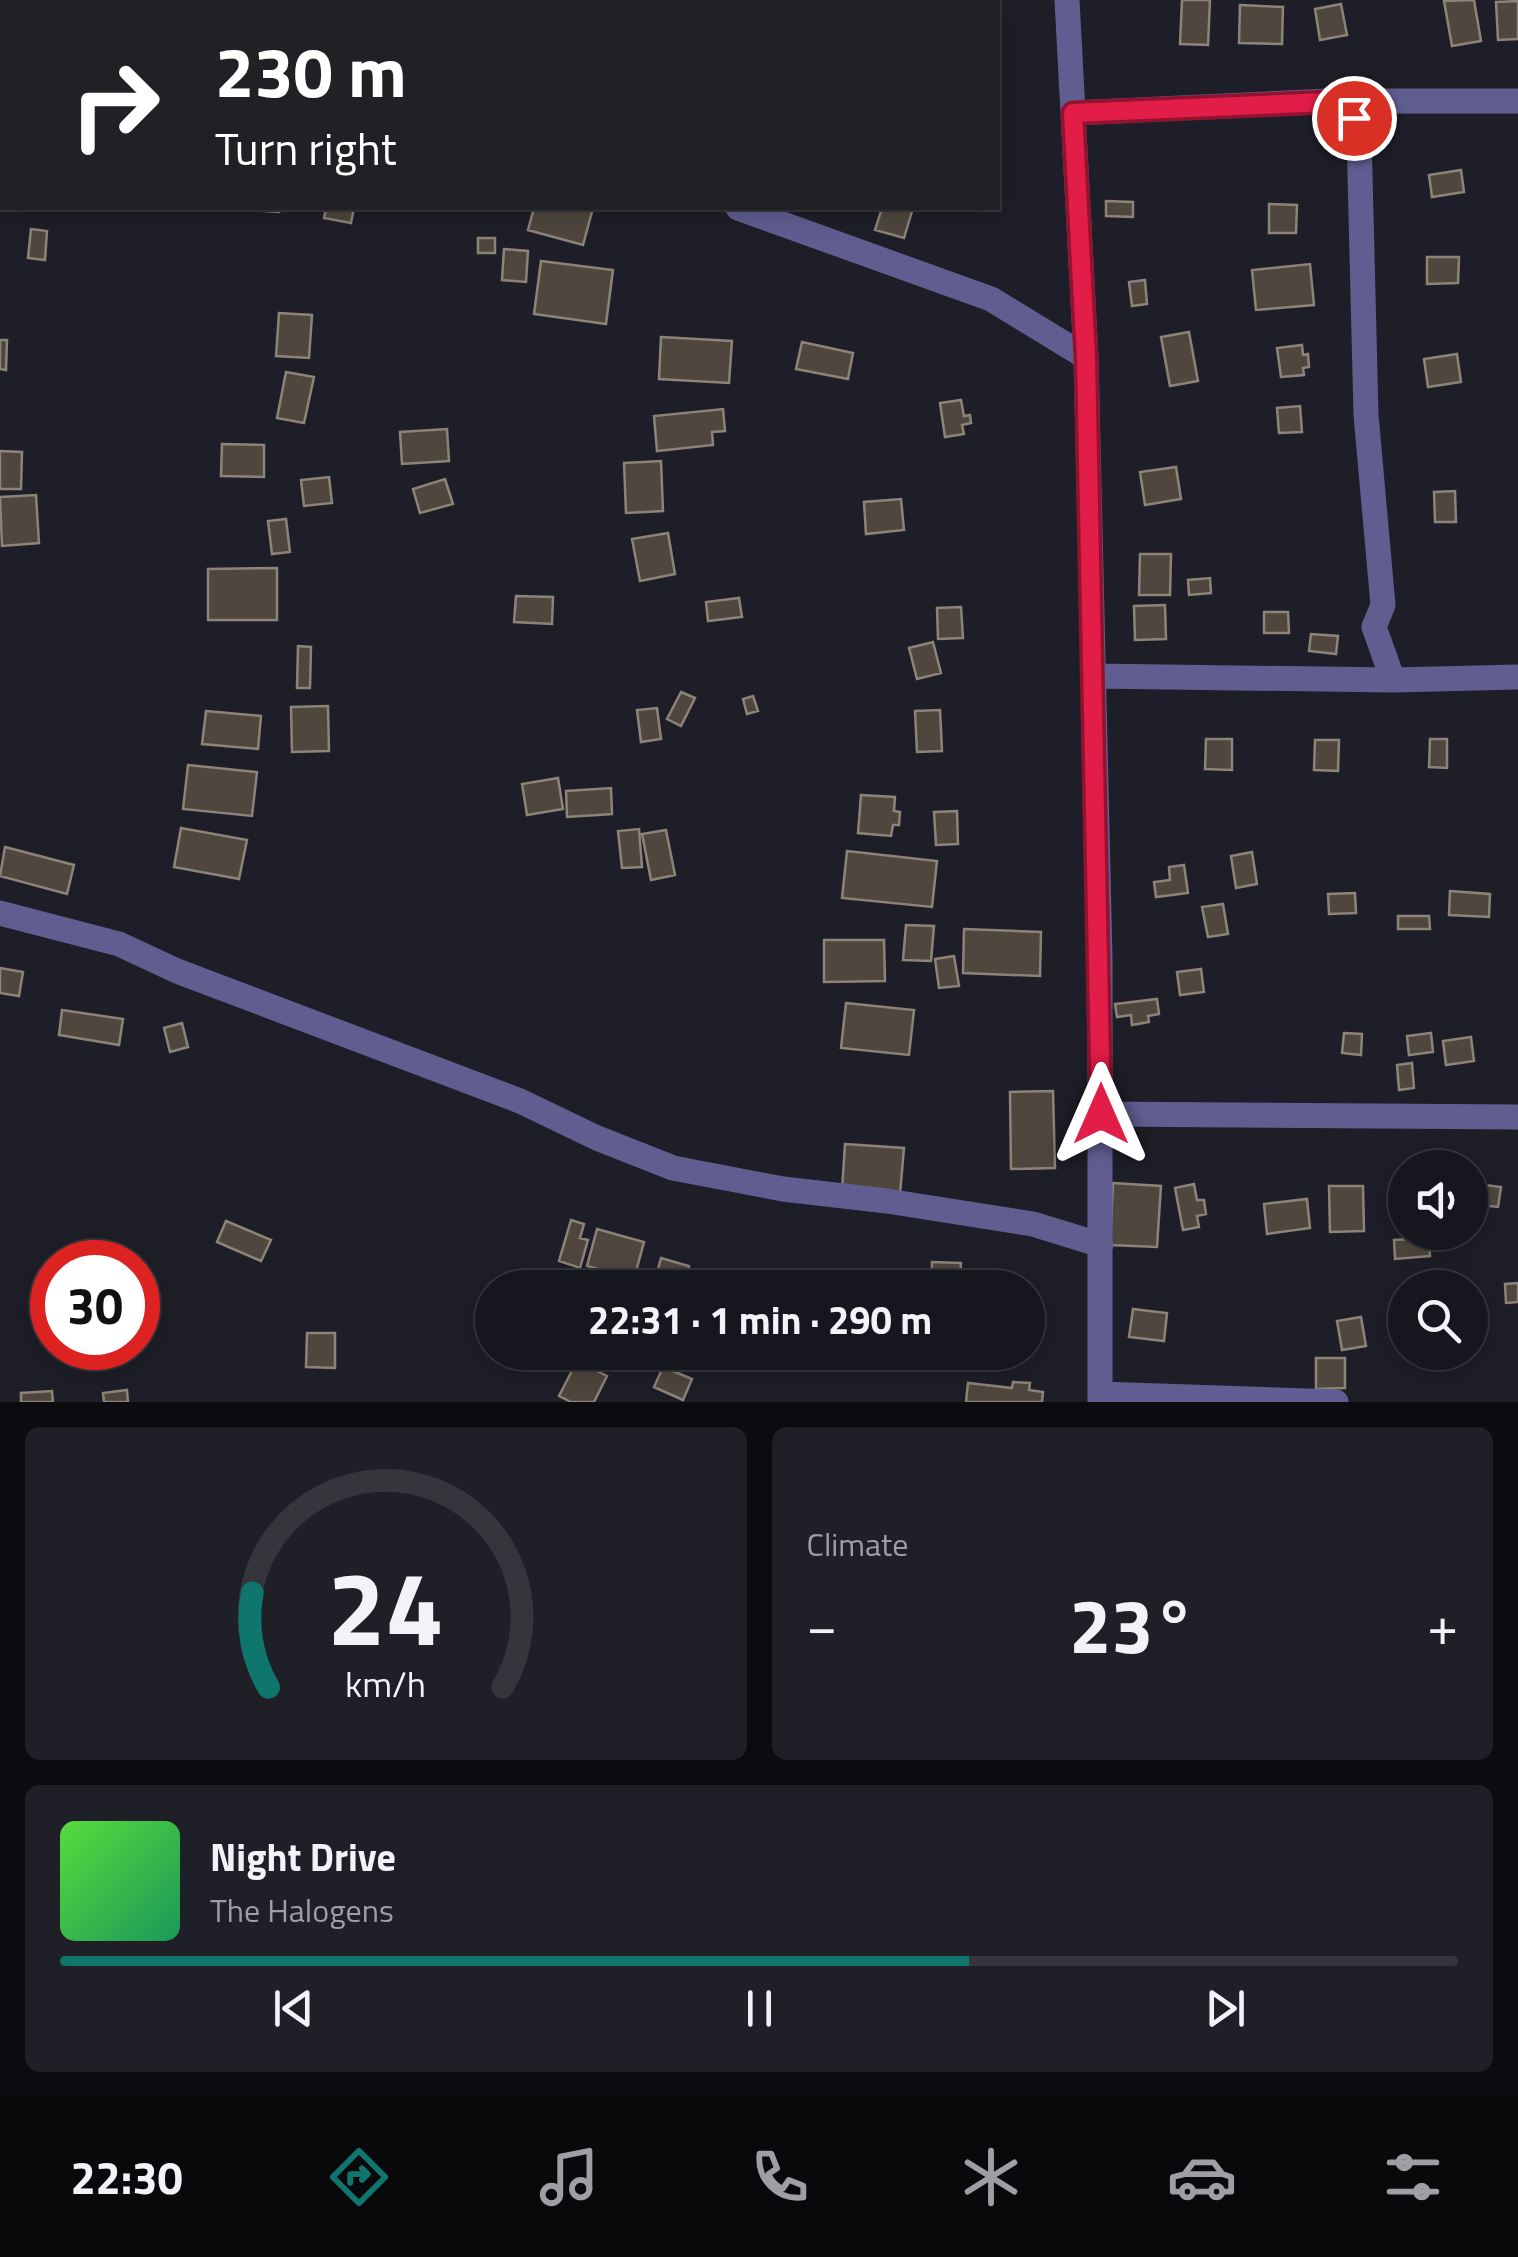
<!DOCTYPE html>
<meta charset="utf-8">
<style>
body{margin:0;font-family:"Titillium Web",sans-serif;background:#1f1f27;color:#f1f3f6;height:100vh;display:flex;flex-direction:column;font-size:38px;white-space:nowrap}
*{box-sizing:border-box;margin:0}
p{font-size:32px;color:#9e9fa4}
.icon{flex:none;width:55px;height:55px;fill:none;stroke:currentColor;stroke-width:2;stroke-linecap:round;stroke-linejoin:round}
.map{position:relative;height:1402px;overflow:hidden}
.sheet{display:flex;flex-direction:column;gap:25px;padding:25px;background:#0c0c10;flex:1}
.sheet>*{flex:none}
.top-card{position:absolute;left:0px;top:0px;width:1000px;height:210px;box-shadow:0 5px 25px #0003,0 0 0 2px #35353c;background:#202124;color:#fff;overflow:hidden}
.tools{position:absolute;left:1388px;top:1150px;display:grid;gap:20px}
.tools a{display:grid;place-items:center;width:100px;height:100px;border-radius:50%;background:#16161e;box-shadow:0 5px 25px #0003,0 0 0 2px #35353c;font-size:50px}
.speed{position:absolute;left:30px;top:1240px;display:flex;gap:20px;font-size:50px;font-weight:700;text-align:center}
.speed>*{display:grid;place-content:center;width:130px;height:130px;border-radius:50%;background:#16161e;box-shadow:0 5px 25px #0003,0 0 0 2px #35353c;line-height:1}
.speed .limit{border:15px solid #d22;background:#fff;color:#111}
.pin{position:absolute;display:grid;place-items:center;width:85px;height:85px;color:#fff;margin:-42px;border:5px solid #fff;border-radius:50%;box-shadow:0 2px 10px #0007}
.me{position:absolute;width:110px;margin:-55px;rotate:0deg;stroke-linejoin:round;filter:drop-shadow(0 0 8px #0008)}
.turn{display:flex;align-items:center;gap:35px;height:210px;padding:0 50px;font-size:45px}
.turn .icon{width:130px;height:130px;stroke-width:2.5}
.turn b{display:block;font-size:70px;line-height:85px}
.big{font-size:75px;font-weight:700;line-height:1.1}
.sheet .tile{flex:1;display:flex;flex-direction:column;justify-content:center;gap:15px;min-width:0;padding:0 35px;border-radius:15px;background:#1f1f27}
.sheet .dial{align-items:center;gap:0}
.dial svg{height:260px;overflow:visible;fill:none;stroke:#35353c;stroke-width:7;stroke-linecap:round;text-anchor:middle}
.dial text{fill:#f1f3f6;stroke:none}
.song{display:flex;align-items:center;gap:30px}
.cover{width:120px;height:120px;border-radius:15px;background:linear-gradient(135deg,hsl(110 70% 55%),hsl(150 70% 35%))}
.played{height:10px;border-radius:5px;background:linear-gradient(90deg,#0f766e 65%,#35353c 65%)}
.keys{display:flex;justify-content:space-around;direction:ltr}
.heat{display:flex;justify-content:space-between;align-items:center;font-size:55px;direction:ltr}
.sheet .tiles{flex:1;display:grid;gap:25px;grid-template-columns:1fr 1fr}
.tile:last-child{grid-column:span 2}
.trip{position:absolute;left:475px;top:1270px;width:570px;height:100px;border-radius:50px;background:#16161e;box-shadow:0 5px 25px #0003,0 0 0 2px #35353c;font-weight:700;line-height:100px;text-align:center}
.tabs{display:flex;height:160px;justify-content:space-around;align-items:center;background:#09090c;color:#9e9fa4}
.tabs .icon{width:70px;height:70px}
.tabs .selected{color:#0f766e}
.tabs b{font-size:45px;color:#f1f3f6}
.map>svg:first-child{display:block}
</style>
<div class="map">
<svg width="1518" height="1402" viewBox="0 0 1518 1402">
<rect width="100%" height="100%" fill="#1e1e28"/>
<path fill="#4f473d" stroke="#8c8379" stroke-width="2.5" d="M821,0h101v2h-101z
M1182,0h28l-2,45 -28,-1z
M1474,0l7,41 -29,5 -8,-45z
M1518,1v38l-20,1 -2,-38z
M1341,4l6,31 -27,5 -5,-31z
M1240,5l43,2 -1,37 -43,-1z
M1461,170l3,22 -32,5 -3,-22z
M1106,201l27,1v15l-27,-1z
M1269,204l28,1 -1,28h-27z
M223,208h56v4z
M326,208h28l-3,15 -27,-5z
M534,208h59l-10,37 -55,-15z
M882,208h31l-9,30 -29,-8z
M31,229l16,2 -2,29 -17,-2z
M478,238h17v15h-17z
M504,249l24,2 -2,31 -24,-2z
M1427,257h32l-1,26 -31,1z
M541,261l72,9 -7,54 -72,-10z
M1310,264l4,41 -58,5 -4,-40z
M1145,280l2,24 -15,2 -3,-24z
M279,313l33,2 -3,43 -33,-2z
M1189,332l9,49 -28,5 -9,-49z
M661,337l71,4 -3,42 -70,-4z
M0,340h7l-1,30 -6,-1z
M802,342l51,11 -5,26 -52,-10z
M1302,345l1,10 5,-1 1,13 -6,1 1,7 -23,2 -4,-29z
M1457,354l4,28 -33,5 -4,-28z
M286,372l28,5 -10,46 -27,-5z
M961,400l3,16 6,-1 1,8 -9,2 2,9 -19,3 -5,-34z
M1300,406l2,26 -23,1 -2,-25z
M723,409l2,22 -13,1 1,13 -56,6 -3,-35z
M447,429l2,32 -47,3 -2,-32z
M222,444l42,1v32l-43,-1z
M0,451l22,1 -1,37h-21z
M661,461l2,50 -37,2 -2,-50z
M1176,467l5,32 -36,6 -5,-33z
M329,477l3,26 -28,3 -3,-26z
M445,479l8,25 -33,9 -7,-24z
M1455,491l1,31h-21l-1,-30z
M36,495l3,48 -37,3 -2,-49z
M901,499l3,31 -38,4 -2,-32z
M286,519l4,33 -18,2 -4,-33z
M668,533l7,41 -35,7 -8,-42z
M1140,554h31l-1,41h-31z
M277,568v52h-69v-51z
M1210,578l1,15 -22,2 -1,-15z
M516,596l37,1 -1,27 -38,-2z
M739,598l3,19 -34,4 -2,-19z
M1165,605l1,34 -31,1 -1,-34z
M961,607l2,31 -25,1 -1,-31z
M1264,612h24l1,21h-25z
M1311,634l27,2 -2,18 -27,-3z
M933,642l8,31 -24,6 -8,-31z
M298,646l13,1 -1,41h-13z
M681,692l14,6 -14,28 -14,-7z
M753,696l5,15 -11,3 -4,-15z
M328,706l1,45 -37,1 -1,-45z
M657,708l4,31 -20,3 -4,-32z
M940,710l2,41 -25,1 -2,-41z
M206,711l55,5 -3,33 -56,-5z
M1206,739h26v31l-27,-1z
M1430,739h17v29l-18,-1z
M1315,740h24l-1,31 -24,-1z
M188,765l69,7 -5,44 -69,-7z
M558,778l5,31 -36,6 -5,-31z
M611,788l1,26 -45,3 -1,-26z
M861,795l34,2 -1,14 6,1 -1,13h-6l-2,11 -33,-3z
M957,811l1,33 -22,1 -2,-33z
M181,828l66,12 -8,39 -65,-12z
M639,829l3,38 -20,1 -4,-37z
M666,830l9,45 -24,5 -9,-46z
M5,847l69,18 -7,29 -67,-18z
M847,851l90,10 -5,46 -90,-9z
M1252,852l5,32 -21,4 -5,-32z
M1184,865l4,28 -32,4 -2,-15 16,-2 -1,-13z
M1450,891l40,3 -1,23 -40,-2z
M1355,893l1,20 -27,1 -1,-20z
M1223,904l5,30 -20,3 -6,-30z
M1398,916h31l1,13h-32z
M906,925l28,1 -3,35 -28,-1z
M964,929l77,3 -1,44 -77,-3z
M824,940h60l1,41 -61,1z
M954,956l5,30 -20,2 -4,-29z
M0,968l23,4 -4,24 -19,-3z
M1201,969l3,23 -24,3 -3,-23z
M1157,999l2,15 -11,2 1,6 -17,3 -1,-10 -14,2 -2,-13z
M846,1003l68,7 -5,45 -68,-7z
M62,1010l61,9 -4,26 -60,-10z
M182,1023l6,24 -18,5 -6,-24z
M1344,1033l18,1 -1,21 -19,-2z
M1431,1033l2,19 -24,3 -2,-19z
M1471,1037l3,24 -28,4 -3,-24z
M1412,1063l2,25 -15,2 -2,-25z
M1053,1091l2,77 -44,1 -1,-77z
M845,1144l59,4 -4,46 -58,-4z
M1113,1183l48,3 -4,61 -47,-2z
M1470,1183l31,4 -3,20 -28,-3z
M1194,1184l3,16h7l2,14 -9,2 2,11 -16,3 -8,-42z
M1329,1186h34l1,45 -34,1z
M1307,1199l3,29 -43,6 -3,-30z
M571,1220l13,4 -4,14 8,2 -8,28 -21,-7z
M226,1221l45,19 -10,21 -44,-19z
M597,1229l47,13 -10,37 -47,-13z
M1429,1238l1,18 -35,3 -1,-19z
M661,1258l28,8 -6,22h-30z
M932,1262l29,1 -1,13h11v12h-40z
M1518,1283v19l-12,1 -1,-19z
M1133,1309l34,4 -3,28 -35,-4z
M1477,1316l2,29 -9,1v-29z
M1361,1317l5,29 -24,4 -5,-29z
M307,1333h28v35l-29,-1z
M1316,1358h29v30l-29,1z
M577,1361l30,15 -13,26h-23l-12,-6z
M663,1367l29,12 -9,21 -29,-13z
M1013,1382l17,1 -1,7 14,2 -1,10h-76l2,-19 44,5z
M127,1390l1,12h-24l-1,-9z
M52,1391l1,11h-32v-9z"/>
<g fill="none" stroke-linecap="round" stroke-linejoin="round">
<path stroke="#605e91" stroke-width="25" d="M235,0l2,2
M1067,0l19,357 14,601v444
M1329,101l24,17 6,16 7,281 17,190 -9,22 19,53
M1073,113l256,-12h189
M738,208l253,91 95,58
M1094,676l299,4 125,-3
M0,913l119,31 58,27 343,130 77,37 76,30 110,21 104,12 146,23 68,21
M1101,1114l417,3
M1100,1394l236,8"/>
</g>
<g fill="none" stroke-linecap="round" stroke-linejoin="round">
<g stroke="#92132f" stroke-width="25">
<path id="route" d="M1101,1114l-15,-757 -13,-244 256,-11 25,16"/>
</g>
<use href="#route" stroke="#e11d48" stroke-width="18"/>
</g>
</svg>
<div class="tools">
<a><svg class="icon" aria-label="sound" viewBox="0 0 24 24"><path d="M4 9h4l5-4v14l-5-4H4zM17 9q2 3 0 6"/></svg></a>
<a><svg class="icon" aria-label="search" viewBox="0 0 24 24"><circle cx="10" cy="10" r="6"/><path d="M15 15l6 6"/></svg></a>
</div>
<div class="speed"><div class="limit">30</div></div>
<div class="pin" style="left:1354px;top:118px;background:#d93025"><svg class="icon" aria-label="arrive" viewBox="0 0 24 24"><path d="M6 21V4h12l-3 4 3 4H6"/></svg></div>
<svg class="me" style="left:1101px;top:1114px" viewBox="-20 -20 40 40"><path d="M0-17L14 15 0 8-14 15z" fill="#e11d48" stroke="#fff" stroke-width="4"/></svg>
<div class="trip">22:31 · 1 min · 290 m</div>
<div class="top-card">
<div class="turn"><svg class="icon" aria-label="right" viewBox="0 0 24 24"><path d="M7 20v-9h11M14 6l5 5-5 5"/></svg><div><b>230 m</b>Turn right</div></div>
</div>
</div>
<section class="sheet">
<div class="tiles">
<div class="tile dial"><svg viewBox="0 0 100 80">
<path d="M14 69A42 42 0 1 1 86 69"/>
<path d="M14 69A42 42 0 0 1 9 40" stroke="#0f766e"/>
<text x="50" y="56" font-size="32" font-weight="700">24</text>
<text x="50" y="72" font-size="11">km/h</text>
</svg></div>
<div class="tile"><p>Climate</p>
<div class="heat"><a>−</a><b class="big">23°</b><a>+</a></div>
</div>
<div class="tile">
<div class="song"><i class="cover"></i><div><b>Night Drive</b><p>The Halogens</p></div></div>
<div class="played"></div>
<div class="keys"><svg class="icon" aria-label="previous" viewBox="0 0 24 24"><path d="M18 5L8 12l10 7zM5 5v14"/></svg><svg class="icon" aria-label="pause" viewBox="0 0 24 24"><path d="M8 5v14M16 5v14"/></svg><svg class="icon" aria-label="next" viewBox="0 0 24 24"><path d="M6 5l10 7-10 7zM19 5v14"/></svg></div>
</div>
</div>
</section>
<nav class="tabs">
<b>22:30</b>
<svg class="icon selected" aria-label="directions" viewBox="0 0 24 24"><path d="M12 3l9 9-9 9-9-9zM9 14v-3h6M13 9l2 2-2 2"/></svg>
<svg class="icon" aria-label="music" viewBox="0 0 24 24"><path d="M9 18V5l10-2v13"/><circle cx="6" cy="18" r="3"/><circle cx="16" cy="16" r="3"/></svg>
<svg class="icon" aria-label="phone" viewBox="0 0 24 24"><path d="M5 4h4l2 5-3 2q2 4 5 5l2-3 5 2v4C11 20 4 13 5 4z"/></svg>
<svg class="icon" aria-label="climate" viewBox="0 0 24 24"><path d="M12 3v18M4 7l16 10M4 17L20 7"/></svg>
<svg class="icon" aria-label="car" viewBox="0 0 24 24"><path d="M5 17H2v-5l4-1 3-4h7l3 4 3 1v5h-3M9 17h6M6 11h13"/><circle cx="7" cy="17" r="2"/><circle cx="17" cy="17" r="2"/></svg>
<svg class="icon" aria-label="filters" viewBox="0 0 24 24"><path d="M4 7h16M4 17h16"/><circle cx="9" cy="7" r="2"/><circle cx="15" cy="17" r="2"/></svg>
</nav>
